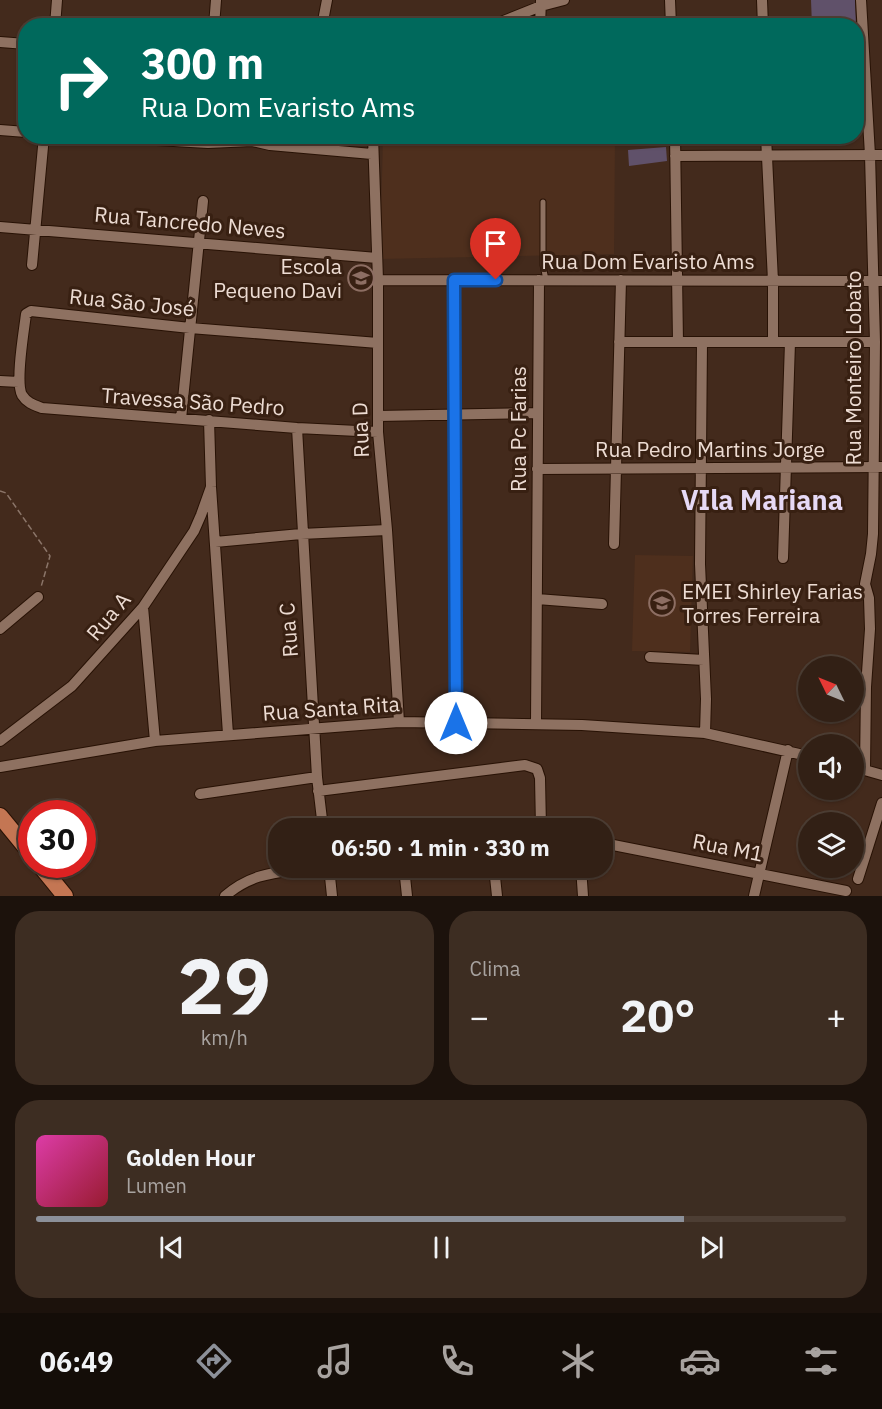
<!DOCTYPE html>
<html lang="pt">
<meta charset="utf-8">
<style>
body{margin:0;font-family:"IBM Plex Sans",sans-serif;background:#3d2d22;color:#f1f3f6;height:100vh;display:flex;flex-direction:column;font-size:22px;white-space:nowrap}
*{box-sizing:border-box;margin:0}
p{font-size:20px;color:#a8a3a0}
.icon{flex:none;width:33px;height:33px;fill:none;stroke:currentColor;stroke-width:2;stroke-linecap:round;stroke-linejoin:round}
.map{position:relative;height:896px;overflow:hidden}
.sheet{display:flex;flex-direction:column;gap:15px;padding:15px;background:#1c120c;flex:1}
.sheet>*{flex:none}
.top-card{position:absolute;left:18px;top:18px;width:846px;height:126px;border-radius:24px;box-shadow:0 2px 4px #0004,0 0 0 2px #4d3e34;background:#00695c;color:#fff;overflow:hidden}
.needle{width:39px;rotate:313deg}
.fabs{position:absolute;left:798px;top:656px;display:grid;gap:12px}
.fabs a{display:grid;place-items:center;width:66px;height:66px;border-radius:50%;background:#322015;box-shadow:0 2px 4px #0004,0 0 0 2px #4d3e34;font-size:30px}
.speed{position:absolute;left:18px;top:800px;display:flex;gap:12px;font-size:30px;font-weight:700;text-align:center}
.speed>*{display:grid;place-content:center;width:78px;height:78px;border-radius:50%;background:#322015;box-shadow:0 2px 4px #0004,0 0 0 2px #4d3e34;line-height:1}
.speed .limit{border:9px solid #d22;background:#fff;color:#111}
.pin{position:absolute;display:grid;place-items:center;width:51px;height:51px;color:#fff;margin:-62px -26px;border-radius:50% 50% 50% 0;rotate:-45deg;box-shadow:0 0 6px #0007}
.pin .icon{rotate:45deg}
.me{position:absolute;width:66px;margin:-33px;rotate:0deg;stroke-linejoin:round;filter:drop-shadow(0 0 4px #0008)}
.turn{display:flex;align-items:center;gap:21px;height:126px;padding:0 24px;font-size:27px}
.turn .icon{width:78px;height:78px;stroke-width:2.5}
.turn b{display:block;font-size:42px;line-height:51px}
.big{font-size:45px;font-weight:700;line-height:1.1}
.sheet .card{flex:1;display:flex;flex-direction:column;justify-content:center;gap:9px;min-width:0;padding:0 21px;border-radius:24px;background:#3d2d22}
.sheet .dial{align-items:center;gap:0}
.dial b{font-size:78px;line-height:1}
.song{display:flex;align-items:center;gap:18px}
.cover{width:72px;height:72px;border-radius:9px;background:linear-gradient(135deg,hsl(320 70% 55%),hsl(350 70% 35%))}
.played{height:6px;border-radius:3px;background:linear-gradient(90deg,#8c9099 80%,#4d3e34 80%)}
.keys{display:flex;justify-content:space-around;direction:ltr}
.heat{display:flex;justify-content:space-between;align-items:center;font-size:33px;direction:ltr}
.sheet .tiles{flex:1;display:grid;gap:15px;grid-template-columns:1fr 1fr}
.card:last-child{grid-column:span 2}
.trip{position:absolute;left:268px;top:818px;width:345px;height:60px;border-radius:24px;background:#322015;box-shadow:0 2px 4px #0004,0 0 0 2px #4d3e34;font-weight:700;line-height:60px;text-align:center}
.tabs{display:flex;height:96px;justify-content:space-around;align-items:center;background:#140d08;color:#a8a3a0}
.tabs .icon{width:42px;height:42px}
.tabs .on{color:#8c9099}
.tabs b{font-size:27px;color:#f1f3f6}
.map>svg:first-child{display:block}
</style>
<div class="map">
<svg width="882" height="896" viewBox="0 0 882 896">
<rect width="100%" height="100%" fill="#432a1c"/>
<path fill="#4e2f1d" d="M383,137h232l-1,117 -234,5z
M635,555l58,1 -3,96 -58,-1z"/>
<path fill="#60516a" d="M811,0h44l1,26h-44z
M666,147l1,14 -38,5 -1,-16z"/>
<g fill="none" stroke-linecap="round" stroke-linejoin="round">
<g stroke="#281205" stroke-width="7">
<path id="lane" d="M543,202v63l3,15"/>
</g>
<g stroke="#281205" stroke-width="12">
<path id="street" d="M670,0l1,26
M762,0l1,26
M861,0l9,155 5,187 -2,192 -2,20 -6,30 4,14 1,31 -4,58 -1,83
M55,26l2,-26
M214,26l2,-26
M322,26l5,-26
M491,26l50,-20 23,-6
M540,26l1,-26
M0,42l26,2
M0,130l26,2
M89,136l119,7 44,-2 18,4 102,9
M373,136l5,144v152l9,98 12,192
M675,136l3,206
M766,136l7,145v61
M675,156l207,-1
M0,227l377,31
M32,265l12,-129
M378,280l504,1
M454,280l2,443
M619,342h256
M702,342l-2,222 6,135 -1,34
M0,381l19,1
M378,416l160,-3
M181,419l22,-218
M209,420l2,67 17,247
M297,428l20,349 6,51
M378,432l-81,-4 -255,-20c-8,-3 -15,-5 -20,-13 -7,-13 2,-64 4,-81l5,-3 159,17 188,15
M537,469l345,-2
M215,542l86,-8 86,-4
M614,544l7,-264
M783,558l7,-216
M537,599l65,5
M143,607l12,134
M0,629l38,-32
M650,657l54,3
M536,724l3,-444
M0,741l72,-55 71,-79 51,-76 7,-16 10,-28
M0,767l155,-26 244,-19 183,3 123,8 103,23
M854,767l28,8
M318,791l207,-26 12,4 3,9 1,50
M200,794l117,-17
M603,843l243,48
M329,867l3,29
M404,867l3,29
M494,867l3,29
M581,867l2,29
M858,879l24,-76
M225,896c28,-24 52,-23 88,-29
M754,896l34,-146"/>
</g>
<g stroke="#281205" stroke-width="18">
<path id="primary" d="M0,816l32,39
M39,864l26,32"/>
</g>
<path stroke="#8b7569" stroke-width="1.5" stroke-dasharray="6 3" stroke-linecap="butt" d="M0,491l6,2 44,63 -9,31"/>
<use href="#lane" stroke="#8e7161" stroke-width="5"/>
<use href="#street" stroke="#8e7161" stroke-width="10"/>
<use href="#primary" stroke="#c47653" stroke-width="16"/>
</g>
<g fill="none" stroke-linecap="round" stroke-linejoin="round">
<g stroke="#114b97" stroke-width="15">
<path id="route" d="M456,723l-2,-443h42"/>
</g>
<use href="#route" stroke="#1a73e8" stroke-width="10"/>
</g>
<defs>
<g id="school-ring" transform="scale(1.35)"><circle r="9.5" fill="#382012" stroke="#8d6e63" stroke-width="1.5"/><path d="M0-5L7-2L0 1L-7-2ZM-4 1L0 2.5L4 1V4Q0 6-4 4Z" fill="#8d6e63"/></g>
</defs>
<g fill-rule="evenodd">
<use href="#school-ring" x="361" y="278"/>
<use href="#school-ring" x="662" y="603"/>
</g>
<g text-anchor="middle" dominant-baseline="central" stroke-width="6" stroke-linejoin="round" paint-order="stroke">
<g font-size="21" fill="#eddcd3" stroke="#382012">
<text transform="translate(190 222) rotate(5)">Rua Tancredo Neves</text>
<text x="648" y="261">Rua Dom Evaristo Ams</text>
<text transform="translate(132 302) rotate(6)">Rua São José</text>
<text transform="translate(853 368) rotate(-90)">Rua Monteiro Lobato</text>
<text transform="translate(193 401) rotate(4)">Travessa São Pedro</text>
<text transform="translate(518 429) rotate(-90)">Rua Pc Farias</text>
<text transform="translate(360 430) rotate(-92)">Rua D</text>
<text x="710" y="449">Rua Pedro Martins Jorge</text>
<text transform="translate(108 616) rotate(-50)">Rua A</text>
<text transform="translate(288 630) rotate(-94)">Rua C</text>
<text transform="translate(331 708) rotate(-4)">Rua Santa Rita</text>
<text transform="translate(728 847) rotate(11)">Rua M1</text>
</g>
<g font-size="21" fill="#eddcd3" stroke="#382012" text-anchor="end">
<text x="342" y="266">Escola<tspan x="342" dy="24">Pequeno Davi</tspan></text>
<text x="682" y="591" text-anchor="start">EMEI Shirley Farias<tspan x="682" dy="24">Torres Ferreira</tspan></text>
</g>
<g font-size="27" font-weight="bold" fill="#e6d9f5" stroke="#382012">
<text x="762" y="499">VIla Mariana</text>
</g>
</g>
</svg>
<div class="fabs">
<a><svg class="needle" viewBox="-14 -14 28 28"><path d="M0-13l5 13h-10z" fill="#e53935"/><path d="M0 13l5-13h-10z" fill="#a8a3a0"/></svg></a>
<a><svg class="icon" aria-label="sound" viewBox="0 0 24 24"><path d="M4 9h4l5-4v14l-5-4H4zM17 9q2 3 0 6"/></svg></a>
<a><svg class="icon" aria-label="layers" viewBox="0 0 24 24"><path d="M12 4l9 5-9 5-9-5zM3 14l9 5 9-5"/></svg></a>
</div>
<div class="speed"><div class="limit">30</div></div>
<div class="pin" style="left:496px;top:280px;background:#d93025"><svg class="icon" aria-label="arrive" viewBox="0 0 24 24"><path d="M6 21V4h12l-3 4 3 4H6"/></svg></div>
<svg class="me" style="left:456px;top:723px" viewBox="-20 -20 40 40"><circle r="19" fill="#fff"/><path d="M0-13L10 11 0 6-10 11z" fill="#1a73e8"/></svg>
<div class="trip">06:50 · 1 min · 330 m</div>
<div class="top-card">
<div class="turn"><svg class="icon" aria-label="right" viewBox="0 0 24 24"><path d="M7 20v-9h11M14 6l5 5-5 5"/></svg><div><b>300 m</b>Rua Dom Evaristo Ams</div></div>
</div>
</div>
<section class="sheet">
<div class="tiles">
<div class="card dial"><b>29</b><p>km/h</p></div>
<div class="card"><p>Clima</p>
<div class="heat"><a>−</a><b class="big">20°</b><a>+</a></div>
</div>
<div class="card">
<div class="song"><i class="cover"></i><div><b>Golden Hour</b><p>Lumen</p></div></div>
<div class="played"></div>
<div class="keys"><svg class="icon" aria-label="previous" viewBox="0 0 24 24"><path d="M18 5L8 12l10 7zM5 5v14"/></svg><svg class="icon" aria-label="pause" viewBox="0 0 24 24"><path d="M8 5v14M16 5v14"/></svg><svg class="icon" aria-label="next" viewBox="0 0 24 24"><path d="M6 5l10 7-10 7zM19 5v14"/></svg></div>
</div>
</div>
</section>
<nav class="tabs">
<b>06:49</b>
<svg class="icon on" aria-label="directions" viewBox="0 0 24 24"><path d="M12 3l9 9-9 9-9-9zM9 14v-3h6M13 9l2 2-2 2"/></svg>
<svg class="icon" aria-label="music" viewBox="0 0 24 24"><path d="M9 18V5l10-2v13"/><circle cx="6" cy="18" r="3"/><circle cx="16" cy="16" r="3"/></svg>
<svg class="icon" aria-label="phone" viewBox="0 0 24 24"><path d="M5 4h4l2 5-3 2q2 4 5 5l2-3 5 2v4C11 20 4 13 5 4z"/></svg>
<svg class="icon" aria-label="climate" viewBox="0 0 24 24"><path d="M12 3v18M4 7l16 10M4 17L20 7"/></svg>
<svg class="icon" aria-label="car" viewBox="0 0 24 24"><path d="M5 17H2v-5l4-1 3-4h7l3 4 3 1v5h-3M9 17h6M6 11h13"/><circle cx="7" cy="17" r="2"/><circle cx="17" cy="17" r="2"/></svg>
<svg class="icon" aria-label="filters" viewBox="0 0 24 24"><path d="M4 7h16M4 17h16"/><circle cx="9" cy="7" r="2"/><circle cx="15" cy="17" r="2"/></svg>
</nav>
